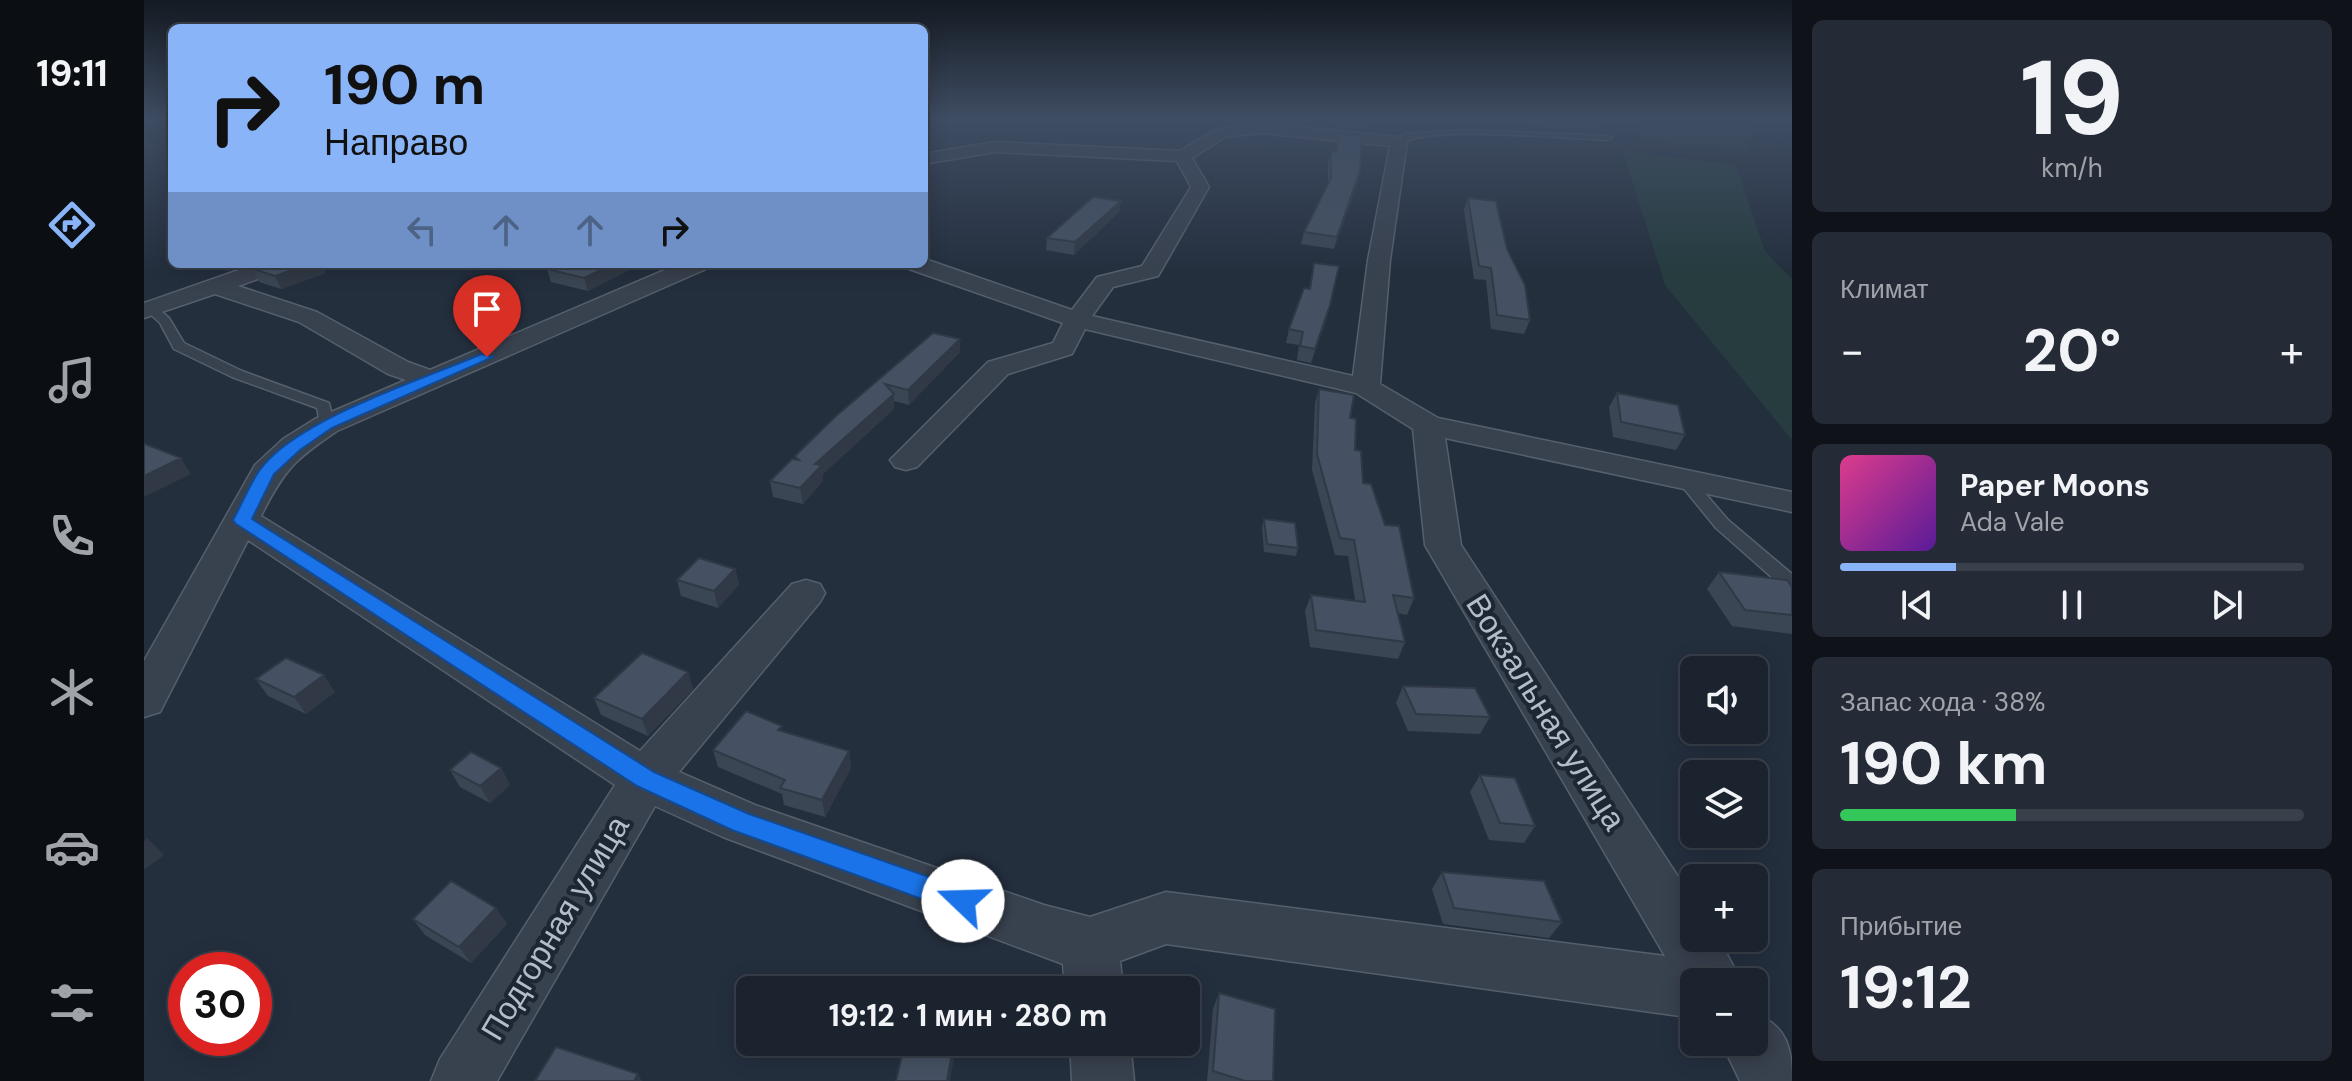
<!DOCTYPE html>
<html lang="ru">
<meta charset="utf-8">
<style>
body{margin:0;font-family:"DM Sans",sans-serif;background:#242b36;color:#f1f3f6;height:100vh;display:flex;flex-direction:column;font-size:30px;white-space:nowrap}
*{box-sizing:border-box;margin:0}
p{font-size:26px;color:#a0a4aa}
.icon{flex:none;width:44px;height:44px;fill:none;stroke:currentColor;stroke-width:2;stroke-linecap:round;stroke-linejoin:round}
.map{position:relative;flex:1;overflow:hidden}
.details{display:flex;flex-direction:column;gap:20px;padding:20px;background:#0f1319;width:560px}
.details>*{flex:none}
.guide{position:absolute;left:24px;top:24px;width:760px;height:244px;border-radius:12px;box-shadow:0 4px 20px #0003,0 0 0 2px #39404a;background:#8ab4f8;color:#111;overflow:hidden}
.fabs{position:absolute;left:1536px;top:656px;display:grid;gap:16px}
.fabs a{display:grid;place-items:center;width:88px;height:88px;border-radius:12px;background:#1b232e;box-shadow:0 4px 20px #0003,0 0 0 2px #39404a;font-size:40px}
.speed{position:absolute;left:24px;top:952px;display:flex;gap:16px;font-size:40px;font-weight:700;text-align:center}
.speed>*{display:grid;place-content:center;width:104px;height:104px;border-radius:50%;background:#1b232e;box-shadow:0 4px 20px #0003,0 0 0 2px #39404a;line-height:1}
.speed .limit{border:12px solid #d22;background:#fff;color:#111}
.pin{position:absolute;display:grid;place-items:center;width:68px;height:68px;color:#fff;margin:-82px -34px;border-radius:50% 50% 50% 0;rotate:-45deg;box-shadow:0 0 8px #0007}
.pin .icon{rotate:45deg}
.me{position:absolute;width:88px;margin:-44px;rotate:291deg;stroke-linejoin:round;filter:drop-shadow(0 0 6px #0008)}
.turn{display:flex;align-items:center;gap:28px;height:168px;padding:0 24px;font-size:36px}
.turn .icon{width:104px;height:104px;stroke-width:2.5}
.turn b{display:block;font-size:56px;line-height:68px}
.lanes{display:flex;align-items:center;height:76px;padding:0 24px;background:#0003;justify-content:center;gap:40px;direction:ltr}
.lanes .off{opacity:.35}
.big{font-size:60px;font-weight:700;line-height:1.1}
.details .card{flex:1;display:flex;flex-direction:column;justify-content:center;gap:12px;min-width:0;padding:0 28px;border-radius:12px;background:#242b36}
.details .dial{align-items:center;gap:0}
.dial b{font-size:104px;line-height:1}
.song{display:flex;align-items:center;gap:24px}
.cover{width:96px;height:96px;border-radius:12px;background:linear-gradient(135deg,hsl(330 70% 55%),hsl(270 70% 35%))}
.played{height:8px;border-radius:4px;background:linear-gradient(90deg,#8ab4f8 25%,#39404a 25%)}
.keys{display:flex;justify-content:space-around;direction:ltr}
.heat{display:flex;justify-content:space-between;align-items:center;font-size:44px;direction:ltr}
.charge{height:12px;border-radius:6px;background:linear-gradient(90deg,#34c759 38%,#39404a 0)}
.trip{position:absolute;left:592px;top:976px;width:464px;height:80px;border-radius:12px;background:#1b232e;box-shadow:0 4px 20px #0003,0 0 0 2px #39404a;font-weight:700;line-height:80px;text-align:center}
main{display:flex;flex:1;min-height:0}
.menu{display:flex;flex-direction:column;width:144px;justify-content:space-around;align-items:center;background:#0b0e12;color:#a0a4aa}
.menu .icon{width:56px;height:56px}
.menu .selected{color:#8ab4f8}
.menu b{font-size:36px;color:#f1f3f6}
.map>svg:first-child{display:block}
</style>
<main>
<nav class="menu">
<b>19:11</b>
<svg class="icon selected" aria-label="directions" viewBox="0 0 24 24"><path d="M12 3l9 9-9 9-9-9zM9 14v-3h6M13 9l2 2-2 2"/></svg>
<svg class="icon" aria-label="music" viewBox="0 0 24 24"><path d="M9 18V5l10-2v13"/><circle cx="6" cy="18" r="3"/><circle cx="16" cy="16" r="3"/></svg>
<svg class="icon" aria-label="phone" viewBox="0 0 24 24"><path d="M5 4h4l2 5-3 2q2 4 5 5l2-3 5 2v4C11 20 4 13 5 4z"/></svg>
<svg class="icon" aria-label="climate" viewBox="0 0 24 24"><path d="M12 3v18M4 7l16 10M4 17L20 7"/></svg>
<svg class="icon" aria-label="car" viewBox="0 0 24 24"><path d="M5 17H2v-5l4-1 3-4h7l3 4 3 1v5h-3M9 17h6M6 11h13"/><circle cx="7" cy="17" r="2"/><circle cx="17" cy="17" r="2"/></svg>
<svg class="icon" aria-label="filters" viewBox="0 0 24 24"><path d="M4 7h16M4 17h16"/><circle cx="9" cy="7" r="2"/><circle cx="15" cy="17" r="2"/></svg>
</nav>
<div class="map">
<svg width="1648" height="1081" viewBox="0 0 1648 1081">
<rect width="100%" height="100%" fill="#242f3e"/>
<path fill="#263c3f" d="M1493,120h117l-5,31 -108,-10z
M1479,151l113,14 29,86 27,28v161l-127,-155z"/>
<path fill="#394c67" d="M1277,120h179v9z"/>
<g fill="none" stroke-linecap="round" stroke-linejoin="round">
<g stroke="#565f6c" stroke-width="3">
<path id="lane" d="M1319,130l145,6 4,2 -4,2c-44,-1 -178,-16 -209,4l-4,-2 9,-8z
M3,306h8l14,12 15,25 58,28 87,32 5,22 -3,3h-10l-4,-20 -85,-31 -58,-28 -14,-26 -15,-14z
M1541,475l6,2 37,43 64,54v16l-7,-1 -69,-61 -39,-48z"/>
</g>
<g stroke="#565f6c" stroke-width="3">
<path id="street" d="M1117,123l138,14 8,5 -17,118 -10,124 58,34 354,74v20l-347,-74 16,107 233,356v37h24l24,44h-48v36l-528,-74 -46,17 3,29h-58l-2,-26 -340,-127 -68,-31 -158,275h-66l9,-22 175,-274 -367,-245 -88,172 -16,5v-56l111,-196 28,-26 32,-20 91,-39 -18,-6 -89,-52 -84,-28 -71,24v-15l112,-39h33l-3,5 -48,17 79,26 91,50 22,8 249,-106h30l-3,5 -369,162c-43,29 -53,39 -76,85l379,235 152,-167 14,-4 14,4 5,9 -5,9 -141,170 76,33 289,100 46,12 76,-25 499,64 -240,-411 -12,-116 -57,-36 -271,-64 -13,25 -64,20 -91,93 -11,3 -11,-3 -5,-7 98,-98 65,-19 10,-20 -154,-54 -3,-5h18l1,-5 147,51 25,-33 45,-11 49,-79 -14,-26 -182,-9 -71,12v-10l71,-12 185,9 35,-21zM1117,133l129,13 -22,114 -15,116 -261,-60 21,-29 45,-11 3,-5 48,-84 -17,-29 33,-21z
M1610,1013c33,13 38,34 38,68h-52l-19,-39h33z
M926,1042h60l4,39h-62z"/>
</g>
<use href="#lane" fill="#38414e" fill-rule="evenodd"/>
<use href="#street" fill="#38414e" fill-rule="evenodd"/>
</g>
<path fill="#3b4654" d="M1194,120h20l8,1 -2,9 -26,-2z
M1195,134l19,48 -24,67 -33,-5 3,-12 24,-48v-22l3,-11 5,1z
M1324,198l39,51 23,71 -6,14 -33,-5 -5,-49 -12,-1 -10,-69z
M977,201l-2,11 -45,43 -28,-5 1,-12z
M1170,263l13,55 -16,45 -14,-3 2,-15 -13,-2 3,-14 20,-40z
M68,264h35l-19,7 -14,-5z
M497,264l-53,27 -37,-9 -4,-13z
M109,269l73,4 -45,16 -22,-7z
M789,333l27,19 -51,53 -15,-4v8l-71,65v7l-20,23 -30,-7 -3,-16 26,-22 -1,-3z
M1175,389l31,29 13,65 22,42 29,73 -7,17 -9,-2 7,29 -7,17 -88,-12 -5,-36 6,-16 44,5 -7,-44 -13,-1 -23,-85 3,-67z
M1473,393l68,42 -9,15 -63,-13 -4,-30z
M1120,519l34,29 -2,8 -32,-4 -2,-25z
M591,569l4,16 -21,23 -37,-12 -4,-16z
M1575,572l73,15v47l-60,-8 -25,-37z
M544,672l5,17 -45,47 -47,-21 -7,-17z
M112,679l79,13 -29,22 -38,-18z
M1259,686l87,31 -10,17 -72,-3 -12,-28z
M639,732l66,19 2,17 -26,49 -41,-12 -2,-11 -64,-27 -5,-17z
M357,768l9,17 -20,18 -30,-16 -10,-17z
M1336,775l55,51 -11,17 -35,-3 -19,-48z
M1298,872l120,50 -13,16 -106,-14 -11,-35z
M352,908l11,16 -36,39 -46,-28 -12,-16z
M1075,993l54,88h-66l6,-72z"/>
<path fill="#303945" d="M1216,171l-2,11 -24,67 3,-12z
M977,201l-2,11 -45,43 1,-13z
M80,264h23l-19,7z
M166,264h12l4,9 -45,16 -6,-13z
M469,264h28l-53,27 -4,-13z
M1186,305l-3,13 -16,45 4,-14z
M816,339v13l-51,53 -1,-15z
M750,394v15l-71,65v7l-20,23 -3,-16 15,-24z
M37,458l10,16 -47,23v-21z
M591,569l4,16 -21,23 -4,-17z
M544,672l5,17 -45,47 -6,-17z
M180,675l11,17 -29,22 -12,-17z
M705,751l2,17 -26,49 -3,-17z
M357,768l9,17 -20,18 -10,-17z
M3,838l17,17 -20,15v-29z
M352,908l11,16 -36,39 -12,-16z
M810,1042h3l-7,39h-3z
M494,1074l4,7h-8z"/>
<path fill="#455162" stroke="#303945" stroke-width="2" d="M1195,134l23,2 -2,35 -23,66 -33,-5 27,-54v-27l6,1z
M949,197l28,4 -46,41 -28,-4z
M1324,198l28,3 11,48 18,36 5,35 -33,-5 -6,-47 -12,-2z
M1170,263l25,3 -9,39 -15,44 -15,-3 3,-14 -14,-3 15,-41 6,1z
M123,264h43l-35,12 -22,-7z
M415,264h54l-29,14 -37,-9z
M789,333l27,6 -52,51 -23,-6 9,10 -79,70 7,1 -22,23 -30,-7 22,-22 7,1 -4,-4 41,-40z
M1175,389l35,6 -4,23 6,1 -1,31 6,1 2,32 8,1 14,41 14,1 15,72 -21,-3 12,47 -89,-12 -5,-35 54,7 -11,-62 -14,-2 -23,-84z
M1473,393l61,12 7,30 -64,-13z
M0,444h1l36,14 -37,18z
M1120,519l31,4 3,25 -31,-4z
M555,558l36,11 -21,22 -37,-11z
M1575,572l68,8 5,7v28l-47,-5z
M498,653l46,19 -46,47 -48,-21z
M142,658l38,17 -30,22 -38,-18z
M1259,686l72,2 15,29 -74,-3z
M602,711l36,15 -4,4 71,21 -27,49 -42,-12 5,-8 -72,-30z
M327,752l30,16 -21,18 -30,-16z
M1336,775l35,3 20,48 -35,-3z
M1298,872l102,9 18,41 -108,-14z
M307,881l45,27 -37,39 -46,-28z
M1075,993l56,16 -2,72h-28l-32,-10z
M761,1042h49l-7,39h-51z
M412,1047l82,27 -4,7h-99z"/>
<linearGradient id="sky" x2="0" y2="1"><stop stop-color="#141a22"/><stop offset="0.44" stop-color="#3f4d63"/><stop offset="1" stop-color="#3f4d63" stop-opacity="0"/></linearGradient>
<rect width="1648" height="271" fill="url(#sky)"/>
<path fill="#1a73e8" stroke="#114b97" stroke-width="2" d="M338,354l11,3 -161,71 -32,22 -26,24 -22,45 402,253 95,42 223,78 4,9 -4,9 -9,4 -231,-84 -95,-44 -401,-262 -3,-4c9,-16 16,-34 26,-49 35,-51 164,-92 223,-117z"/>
<g text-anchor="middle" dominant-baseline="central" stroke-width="8" stroke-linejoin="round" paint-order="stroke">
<g font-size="32" fill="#b4bcc9" stroke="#1d2633">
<text transform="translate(1402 712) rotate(58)">Вокзальная улица</text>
<text transform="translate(411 928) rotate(-59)">Подгорная улица</text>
</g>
</g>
</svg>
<div class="fabs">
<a><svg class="icon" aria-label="sound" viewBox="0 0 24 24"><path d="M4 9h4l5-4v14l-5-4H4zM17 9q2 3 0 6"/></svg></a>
<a><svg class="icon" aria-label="layers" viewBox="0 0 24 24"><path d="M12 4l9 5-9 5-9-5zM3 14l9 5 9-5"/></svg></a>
<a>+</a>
<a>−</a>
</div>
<div class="speed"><div class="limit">30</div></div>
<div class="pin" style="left:343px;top:357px;background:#d93025"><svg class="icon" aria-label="arrive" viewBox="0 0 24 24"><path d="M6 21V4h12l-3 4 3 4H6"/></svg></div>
<svg class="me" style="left:819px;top:901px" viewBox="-20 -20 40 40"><circle r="19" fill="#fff"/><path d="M0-13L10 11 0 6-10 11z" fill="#1a73e8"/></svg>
<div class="trip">19:12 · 1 мин · 280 m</div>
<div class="guide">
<div class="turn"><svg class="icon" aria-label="right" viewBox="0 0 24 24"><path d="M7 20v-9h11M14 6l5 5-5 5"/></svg><div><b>190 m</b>Направо</div></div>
<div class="lanes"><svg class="icon off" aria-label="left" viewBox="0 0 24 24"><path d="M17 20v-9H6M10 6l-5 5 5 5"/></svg><svg class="icon off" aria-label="ahead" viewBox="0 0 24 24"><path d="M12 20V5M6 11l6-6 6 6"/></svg><svg class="icon off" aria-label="ahead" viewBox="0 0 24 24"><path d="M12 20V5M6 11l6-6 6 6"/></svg><svg class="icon" aria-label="right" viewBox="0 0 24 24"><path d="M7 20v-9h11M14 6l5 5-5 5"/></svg></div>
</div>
</div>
<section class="details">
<div class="card dial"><b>19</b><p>km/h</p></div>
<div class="card"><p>Климат</p>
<div class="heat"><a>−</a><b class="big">20°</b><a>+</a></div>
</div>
<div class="card">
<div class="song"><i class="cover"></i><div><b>Paper Moons</b><p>Ada Vale</p></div></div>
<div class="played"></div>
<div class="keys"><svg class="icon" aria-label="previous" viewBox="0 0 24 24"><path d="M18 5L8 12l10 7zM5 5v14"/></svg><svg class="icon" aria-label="pause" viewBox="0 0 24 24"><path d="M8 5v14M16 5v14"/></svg><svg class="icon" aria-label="next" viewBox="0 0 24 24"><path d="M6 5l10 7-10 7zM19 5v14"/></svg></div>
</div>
<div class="card"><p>Запас хода · 38%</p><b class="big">190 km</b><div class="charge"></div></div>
<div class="card"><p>Прибытие</p><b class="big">19:12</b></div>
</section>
</main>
